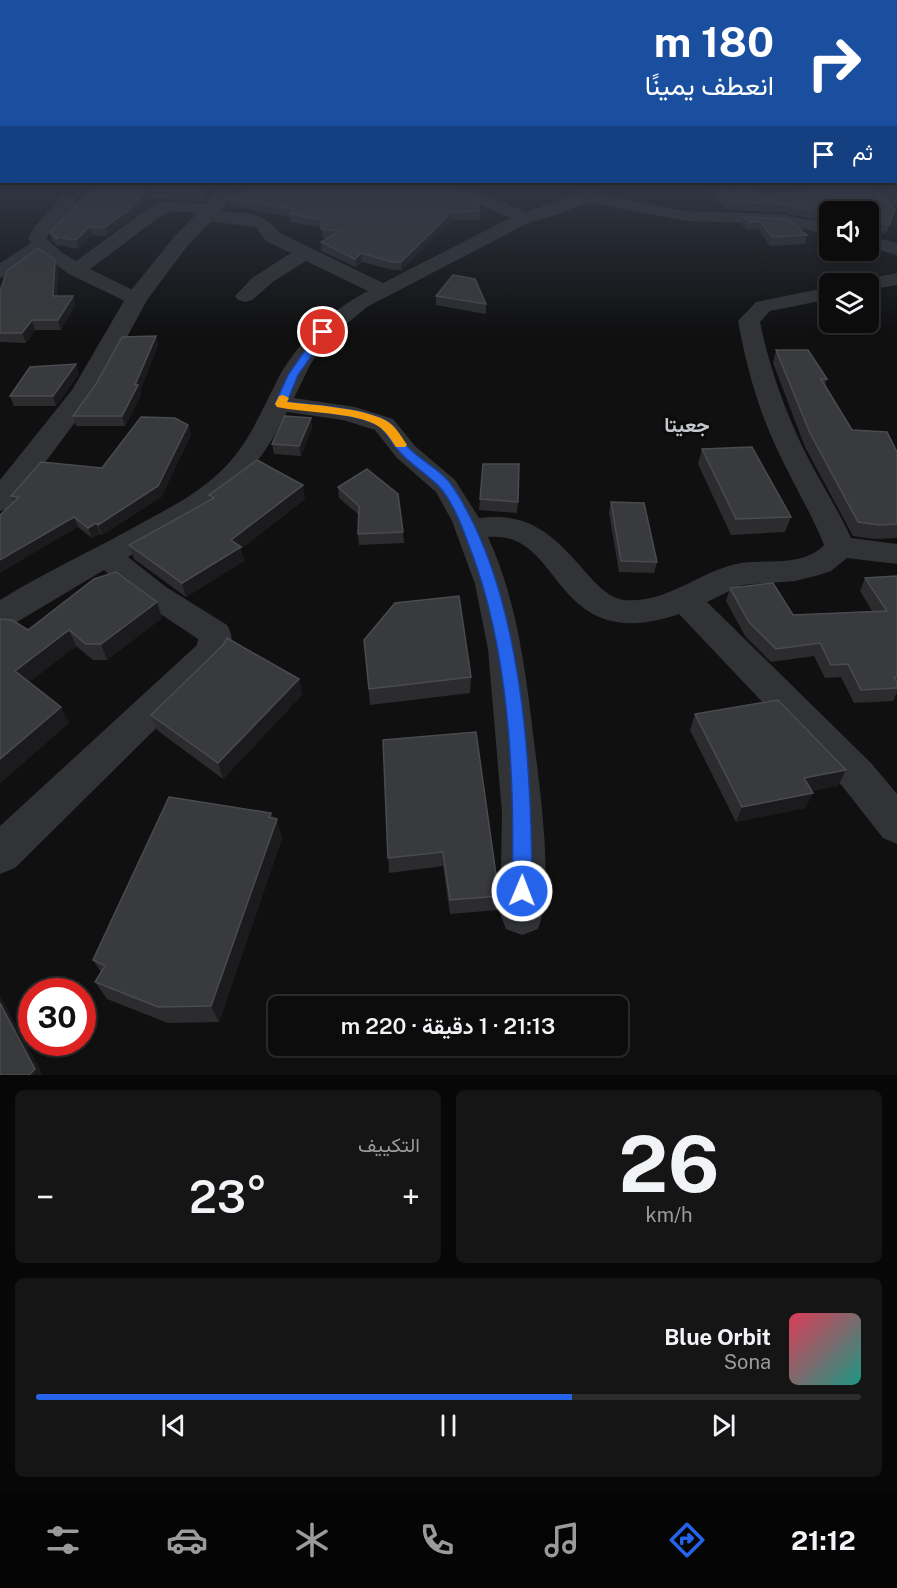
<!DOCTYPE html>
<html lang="ar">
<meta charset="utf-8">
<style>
body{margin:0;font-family:"Public Sans",Vazirmatn,sans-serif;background:#151516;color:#f1f3f6;direction:rtl;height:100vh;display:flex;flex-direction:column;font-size:22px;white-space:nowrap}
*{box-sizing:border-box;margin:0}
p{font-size:20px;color:#9a9b9d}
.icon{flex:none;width:33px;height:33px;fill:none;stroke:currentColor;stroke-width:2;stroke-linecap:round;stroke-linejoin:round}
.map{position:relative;height:1075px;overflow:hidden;direction:ltr}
.sheet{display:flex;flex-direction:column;gap:15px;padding:15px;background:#070707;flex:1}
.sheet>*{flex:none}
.banner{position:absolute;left:0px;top:0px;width:897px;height:183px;box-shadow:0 3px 9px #0003,0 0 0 2px #2c2c2e;direction:rtl;background:#1a4fa0;color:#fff;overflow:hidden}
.controls{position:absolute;left:819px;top:201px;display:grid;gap:12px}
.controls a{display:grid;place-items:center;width:60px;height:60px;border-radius:9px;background:#0c0c0d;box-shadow:0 3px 9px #0003,0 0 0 2px #2c2c2e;font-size:30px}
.speed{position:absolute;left:18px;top:978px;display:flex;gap:12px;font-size:30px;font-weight:700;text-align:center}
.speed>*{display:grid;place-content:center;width:78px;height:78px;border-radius:50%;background:#0c0c0d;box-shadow:0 3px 9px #0003,0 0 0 2px #2c2c2e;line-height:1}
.speed .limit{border:9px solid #d22;background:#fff;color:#111}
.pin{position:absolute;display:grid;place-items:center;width:51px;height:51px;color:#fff;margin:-26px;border:3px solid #fff;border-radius:50%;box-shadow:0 2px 6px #0007}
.me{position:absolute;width:66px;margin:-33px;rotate:1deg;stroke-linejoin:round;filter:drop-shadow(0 0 4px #0008)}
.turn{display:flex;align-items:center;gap:21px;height:126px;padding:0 24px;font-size:27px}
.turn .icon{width:78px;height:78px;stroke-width:2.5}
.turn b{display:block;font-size:42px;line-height:51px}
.then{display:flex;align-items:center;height:57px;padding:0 24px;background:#0003;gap:12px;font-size:22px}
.big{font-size:45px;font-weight:600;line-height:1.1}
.sheet .tile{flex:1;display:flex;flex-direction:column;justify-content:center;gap:9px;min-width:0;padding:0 21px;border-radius:9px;background:#151516}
.sheet .dial{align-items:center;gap:0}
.dial b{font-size:78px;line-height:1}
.song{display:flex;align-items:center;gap:18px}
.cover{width:72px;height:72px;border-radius:9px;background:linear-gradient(135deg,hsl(350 70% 55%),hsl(170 70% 35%))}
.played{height:6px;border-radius:3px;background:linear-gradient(90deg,#2563eb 65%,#2c2c2e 65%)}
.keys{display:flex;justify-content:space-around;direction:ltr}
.heat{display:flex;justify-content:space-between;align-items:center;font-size:33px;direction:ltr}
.sheet .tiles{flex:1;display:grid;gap:15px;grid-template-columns:1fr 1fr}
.tile:last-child{grid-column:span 2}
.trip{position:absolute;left:268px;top:996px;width:360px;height:60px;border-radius:9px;background:#0c0c0d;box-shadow:0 3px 9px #0003,0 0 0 2px #2c2c2e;font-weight:600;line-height:60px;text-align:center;direction:rtl}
.menu{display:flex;height:96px;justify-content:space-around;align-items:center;background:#050505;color:#9a9b9d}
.menu .icon{width:42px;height:42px}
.menu .current{color:#2563eb}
.menu b{font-size:27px;color:#f1f3f6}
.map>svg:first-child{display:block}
</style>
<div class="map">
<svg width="897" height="1075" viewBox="0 0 897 1075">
<rect width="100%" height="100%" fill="#101011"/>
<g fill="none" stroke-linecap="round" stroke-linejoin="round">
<path fill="#313336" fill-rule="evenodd" d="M436,183h21l69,29 54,-19 2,-2 -3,-8h16l3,8 -2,3 89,17 96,3 49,10v11l-49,-11 -96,-3 -97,-19 -28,12 -30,8 -163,85 -29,24 -17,18 -11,16 -16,33 61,9 38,12 22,27 40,34 24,38c55,-7 78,22 111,59 9,10 20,21 34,23 44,4 76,-30 117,-37 27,-4 62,4 83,-18 -13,-33 -32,-63 -47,-96 -19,-40 -31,-84 -39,-128l18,-19 74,-15v12l-60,12 -10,11c9,44 24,86 43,126 15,31 34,59 48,90l46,6v20l-50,-6 -16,13 -12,4 -24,6 -53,4 -35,17 164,161 26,31v50l-14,-6 -40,-51 -164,-173c-129,44 -114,-85 -191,-77 33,72 39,150 49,228 5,42 16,126 1,164l-16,6 -16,-6 -6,-16 2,-100 -14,-164 -13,-65 -23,-63 -16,-29 -39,-34 -22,-28 -32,-10 -56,-8c-38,79 -86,104 -159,145l38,30 61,38c7,12 6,22 -1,34l-211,209 -15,6v-48l197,-181 1,-6 -54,-36 -40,-33 -92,55 -12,3v-28c45,-28 94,-50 140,-76 28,-15 57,-30 80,-52 29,-27 42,-63 60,-97 21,-36 51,-65 88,-84l-62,-30 -32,20 -22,19 -7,2 -7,-2 -3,-4 17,-18 39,-25 -25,-12 -10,-14 -50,-6 -6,-1 -3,-4 2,-3 -28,-2 -13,7 -68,51 53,26 3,4 -3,4 -7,2 -7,-2 -60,-29 -28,-20 -34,22 -7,2v-15l31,-20 -3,-5 8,-13 26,-28h12l3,4 -31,37 15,14 15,9 70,-51 16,-8 50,2 6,1 3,4 -2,3c27,1 42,-2 61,21l103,50 127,-65 -72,-32z
M868,183h18l11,9v13l-6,-1z
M868,236l29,7v12l-29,-8z
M897,273v12l-29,5v-6h-10l3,-4z"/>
<path fill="#313336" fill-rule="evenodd" d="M220,183h18l-14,25 -36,37 -41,55 -50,93 -86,115 -11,3v-31l72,-90 56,-96 46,-57 35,-36z"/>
</g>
<path fill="#2c2c2f" d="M97,183h111l-3,18 -54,-3 -1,-3 -19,23 -24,18 -16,-1 -13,14 -18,-4 -1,2 -7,-6 -2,-9z
M257,183h186l37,28 -1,9h-27l-51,50h-8l-31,-8 -6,5 -35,-16v-9l7,-4h-6v-10l-31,-6 -1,-5 -60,-11 -2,-8 29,-14z
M462,183h14v5z
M619,183h44l-36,5z
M700,183h28l1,4 1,-4 28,11 41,-1 -10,-10h80l26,26 -9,25 -18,-4v-18h-38v11l-49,-11 -54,-2z
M744,217l63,18 -2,9 -35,2 -12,-17 -11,1 -5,-5z
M55,260l3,9 -1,27h16l2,9 -14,25h-26l-9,13 -26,-1v-51z
M436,296l50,8v10l-50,-9z
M156,336l2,9 -18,46 1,4 -16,31h-49l-3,-10z
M776,350l51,29 -2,6 27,45 45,22v86l-23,1 -21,-3 -48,-89 -32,-84z
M79,374l-23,32h-42l-4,-10z
M311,418l1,10 -11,28 -27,-2 -2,-10z
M188,425l3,10 -30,62 -59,38 -2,-1 -8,4 -14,-11 -65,-25 -2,-6 91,-28z
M702,449l89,68 -6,15 -54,3 -33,-71z
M338,487l65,45 1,11 -45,2 -1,-11 1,-19 -20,-17z
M209,495l96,4 -64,50 3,12 -58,36 -52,-38 -5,-14 81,-45z
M480,499l38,3 -1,11 -38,-3z
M611,502l46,60 -3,11 -35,-1 -10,-59z
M897,576v117l-4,8 -39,2 -13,-26 -16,1 -11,-22 -43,6 -26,-26 -19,-35 4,-13 63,27 79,-4 -12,-20 5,-13z
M162,618l-55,42h-14l-17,-14 -47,36 40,41 -69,60v-164l28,11z
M364,640l107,37 -1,16 -100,12z
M299,679l3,16 -79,84 -66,-49 -6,-15z
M695,714l143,72 -27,5 2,2 -8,15 -69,14 -46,-92z
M383,740l116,156 -1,14 -48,4 -7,-48 -54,7z
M271,813l11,25 -63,184 -51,1 -61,-24 -12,-17 6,-10 -8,-12z"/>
<path fill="#1b1b1d" d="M152,183h8l-11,7 1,5 -19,23 -24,18 -2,-9z
M205,183h3l-3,18 -2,-8z
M628,183h35l-36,5z
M452,212v8l-51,50v-8z
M89,227l2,8 -13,14 -2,-9z
M361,253l1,9 -6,5 -1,-8z
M55,260l3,9 -2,37 -3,-10z
M73,296l2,9 -14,25 -3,-10z
M32,320l3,10 -9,13 -4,-10z
M156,336l2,9 -18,46 1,4 -16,31 -3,-10z
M76,364l3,10 -23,32 -3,-10z
M311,418l1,10 -11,28 -2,-10z
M188,425l3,10 -30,62 -59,38 -4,-10z
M303,485l2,14 -64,50 3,12 -58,36 -4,-14 49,-43z
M74,517l4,10 -78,46v-13z
M96,523l4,11 -8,4 -4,-10z
M157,602l5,16 -55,42 -6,-16z
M69,630l7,16 -53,41 -8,-16z
M299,679l3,16 -79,84 -5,-16z
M61,707l8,16 -69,60v-24z
M846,770l-8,16 -42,8 8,-16z
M813,793l-8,15 -69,14 6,-15z
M271,813l3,13 3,-7 5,19 -63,184 -8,-16z
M0,995l43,80h-14l-29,-72z"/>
<path fill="#393a3d" stroke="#494b4f" stroke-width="1.5" d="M97,183h55l-23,27 -24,17h-16l-13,13 -19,-3v2l-7,-7z
M159,183h46l-2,10 -54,-3z
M258,183h185l35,15 2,13 -28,1 -51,50h-9l-31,-9 -6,6 -34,-17 20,-11 -20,-2 1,-9 -32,-6 4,-5 -66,-11 30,-14z
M710,183h18l4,12 7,-1 -9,-11h15l13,11 51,-2 -10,-9h70l26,26 -6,16 -21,-4v-9h-38v2l-46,-10 -55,-2z
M744,217l44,2 19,16 -35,2 -12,-16 -11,1z
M38,248l17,12 -2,36h20l-15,24h-26l-10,13h-22v-42l7,-20z
M453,275l22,4 11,25 -50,-8z
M156,336l-21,49h3l-16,31h-49l23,-32 26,-47z
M776,350h32l19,29h-6l31,51 35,2 10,20v72l-17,1 -22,-3 -48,-89z
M76,364l-23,32h-43l20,-29z
M285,416l26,2 -12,28 -27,-2z
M141,417l34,1 13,7 -30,61 -60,39 -2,-2 -8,5 -14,-11 -74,43v-45l19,-18 -8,-1 30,-34 61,6z
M752,447l39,70 -55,2 -34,-70z
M257,460l46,25 -72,55 10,7 -59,36 -53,-38 85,-47 -5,-3z
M483,464h36l-1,38 -38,-3z
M367,469l31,25 5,38 -45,2 1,-28 -21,-19z
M611,502l33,1 13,59 -36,-1z
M116,572l41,30 -56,42h-15l-17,-14 -54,41 46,36 -61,52v-140l12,1 16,10 66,-51z
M897,576v101h-3l3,5v6l-36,2 -13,-26 -17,1 -11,-22 -44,6 -27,-27 -19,-34 43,-5 20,32 94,-4 -22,-33z
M459,596l12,81 -102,12 -5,-49 31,-37z
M227,638l72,41 -81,84 -67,-48 72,-70z
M778,700l68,70 -42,8 9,15 -71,14 -47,-93z
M476,732l23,164 -49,4 -7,-48 -55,6 -5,-118z
M169,797l102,16 -2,4 8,2 -66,187 -53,1 -63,-25 10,-16 -12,-6z
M0,1003l35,66 -6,6h-29z"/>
<linearGradient id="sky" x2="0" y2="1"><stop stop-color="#090909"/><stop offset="0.55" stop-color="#313743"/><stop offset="1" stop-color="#313743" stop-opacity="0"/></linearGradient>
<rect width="897" height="333" fill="url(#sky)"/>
<path fill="#2563eb" stroke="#184099" stroke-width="1.5" d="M319,330l9,2 -30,43 -11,27c27,3 75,6 98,18 12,6 15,19 23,27 15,16 36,24 47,43 68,107 77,276 77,401l-3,6 -7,3 -7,-3 -3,-6c3,-111 -2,-239 -42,-343 -7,-19 -15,-41 -27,-57 -13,-16 -32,-25 -44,-40 -8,-8 -11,-18 -20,-25 -20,-13 -74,-15 -98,-19l-6,-3 13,-29z"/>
<path fill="#f59e0b" d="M283,395l6,3 -2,4c27,3 75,6 98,18 10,5 16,16 22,25l-2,2h-9c-5,-7 -10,-16 -18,-21 -22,-14 -74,-13 -101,-19l-2,-3 4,-8z"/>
<g text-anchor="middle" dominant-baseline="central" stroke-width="6" stroke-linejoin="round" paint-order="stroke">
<g font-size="20" font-weight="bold" fill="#c2c7ce" stroke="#0b0b0c">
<text x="687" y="425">جعيتا</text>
</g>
</g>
</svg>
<div class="controls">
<a><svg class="icon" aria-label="sound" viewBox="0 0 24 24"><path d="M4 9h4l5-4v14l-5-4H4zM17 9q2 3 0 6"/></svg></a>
<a><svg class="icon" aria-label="layers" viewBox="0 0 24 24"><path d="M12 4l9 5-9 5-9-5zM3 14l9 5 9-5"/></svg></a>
</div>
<div class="speed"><div class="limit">30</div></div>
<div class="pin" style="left:323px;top:332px;background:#d93025"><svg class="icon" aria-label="arrive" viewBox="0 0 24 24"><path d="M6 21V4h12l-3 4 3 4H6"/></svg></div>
<svg class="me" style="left:522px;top:891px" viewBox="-20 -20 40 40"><circle r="17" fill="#2563eb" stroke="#fff" stroke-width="3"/><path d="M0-11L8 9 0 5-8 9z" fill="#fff"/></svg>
<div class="trip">21:13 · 1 دقيقة · 220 m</div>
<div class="banner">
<div class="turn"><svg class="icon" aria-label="right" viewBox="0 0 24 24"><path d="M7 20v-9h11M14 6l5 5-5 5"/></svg><div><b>180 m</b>انعطف يمينًا</div></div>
<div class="then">ثم<svg class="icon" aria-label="arrive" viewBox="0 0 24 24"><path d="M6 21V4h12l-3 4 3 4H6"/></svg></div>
</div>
</div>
<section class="sheet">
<div class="tiles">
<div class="tile dial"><b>26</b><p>km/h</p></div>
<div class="tile"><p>التكييف</p>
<div class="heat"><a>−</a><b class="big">23°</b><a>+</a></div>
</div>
<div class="tile">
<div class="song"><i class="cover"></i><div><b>Blue Orbit</b><p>Sona</p></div></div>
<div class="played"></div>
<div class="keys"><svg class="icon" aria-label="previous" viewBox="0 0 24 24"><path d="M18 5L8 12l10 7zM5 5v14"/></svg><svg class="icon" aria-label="pause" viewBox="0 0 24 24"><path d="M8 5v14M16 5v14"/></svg><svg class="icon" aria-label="next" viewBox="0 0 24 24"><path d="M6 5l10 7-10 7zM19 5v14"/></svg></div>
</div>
</div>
</section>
<nav class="menu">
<b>21:12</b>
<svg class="icon current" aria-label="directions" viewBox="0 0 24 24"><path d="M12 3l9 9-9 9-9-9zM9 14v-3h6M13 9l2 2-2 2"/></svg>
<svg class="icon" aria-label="music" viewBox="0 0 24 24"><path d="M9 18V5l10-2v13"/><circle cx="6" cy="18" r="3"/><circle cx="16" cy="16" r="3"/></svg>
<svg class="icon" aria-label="phone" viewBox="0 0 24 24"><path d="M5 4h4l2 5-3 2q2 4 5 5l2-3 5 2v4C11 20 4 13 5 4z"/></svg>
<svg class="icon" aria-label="climate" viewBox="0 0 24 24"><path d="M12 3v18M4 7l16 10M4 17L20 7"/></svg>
<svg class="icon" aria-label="car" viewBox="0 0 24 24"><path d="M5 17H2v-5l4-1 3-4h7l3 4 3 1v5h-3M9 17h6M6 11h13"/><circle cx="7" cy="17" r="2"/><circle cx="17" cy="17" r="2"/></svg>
<svg class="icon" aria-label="filters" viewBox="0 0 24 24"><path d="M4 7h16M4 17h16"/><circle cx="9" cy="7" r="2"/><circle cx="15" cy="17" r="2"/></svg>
</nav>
